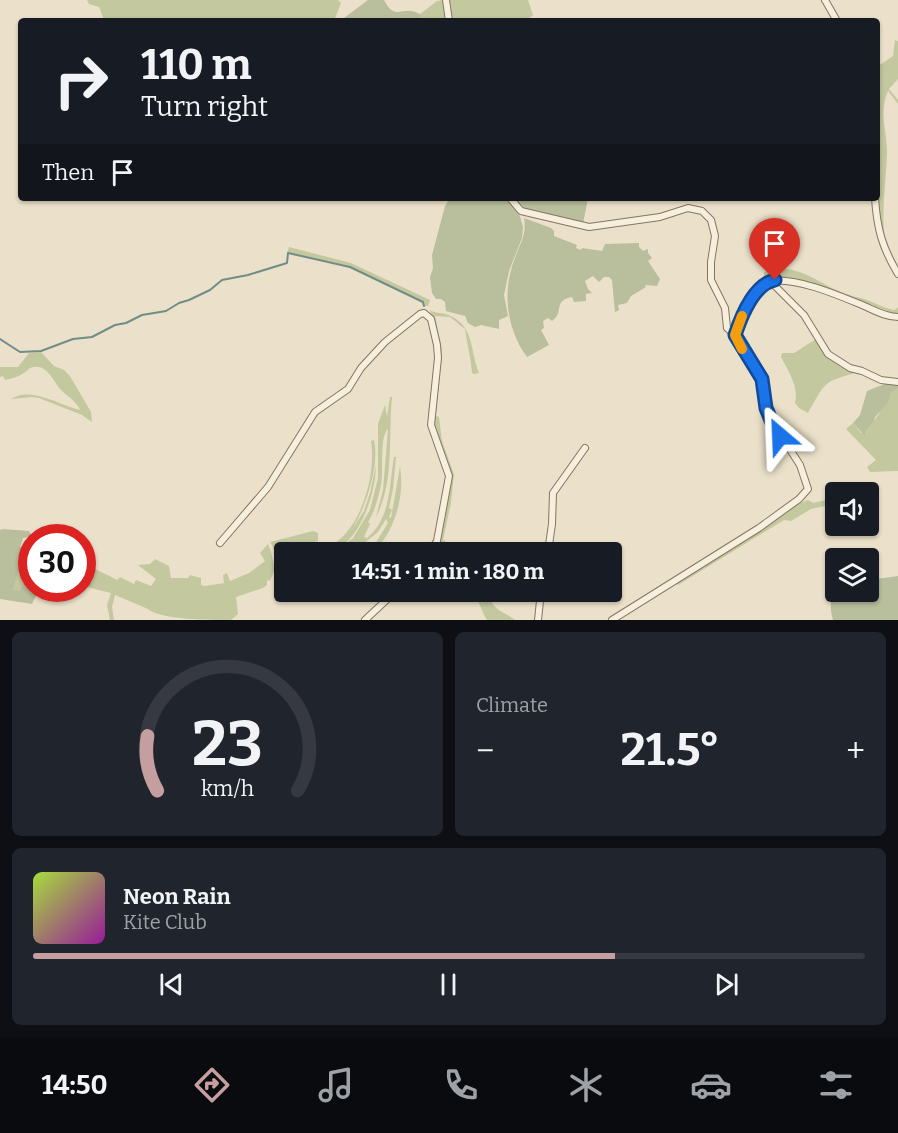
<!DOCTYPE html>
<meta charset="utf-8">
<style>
body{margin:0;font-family:Bitter,serif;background:#20242c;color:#f1f3f6;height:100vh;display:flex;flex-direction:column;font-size:22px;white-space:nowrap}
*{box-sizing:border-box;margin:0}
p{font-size:20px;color:#9ea1a6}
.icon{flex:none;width:33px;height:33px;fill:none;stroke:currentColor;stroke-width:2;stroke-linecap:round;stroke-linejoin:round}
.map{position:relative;height:620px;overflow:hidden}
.sheet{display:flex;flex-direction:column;gap:12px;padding:12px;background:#0d0f14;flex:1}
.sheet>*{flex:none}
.hud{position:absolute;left:18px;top:18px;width:862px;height:183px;border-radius:6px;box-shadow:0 2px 4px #0004;background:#171b24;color:#f1f3f6;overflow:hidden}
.fabs{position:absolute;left:825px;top:482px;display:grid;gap:12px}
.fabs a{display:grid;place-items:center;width:54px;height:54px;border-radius:6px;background:#171b24;box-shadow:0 2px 4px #0004;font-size:30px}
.speed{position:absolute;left:18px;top:524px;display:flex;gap:12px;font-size:30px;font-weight:700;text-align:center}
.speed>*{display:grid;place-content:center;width:78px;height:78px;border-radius:50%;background:#171b24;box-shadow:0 2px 4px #0004;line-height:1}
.speed .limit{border:9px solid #d22;background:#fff;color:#111}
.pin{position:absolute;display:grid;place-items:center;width:51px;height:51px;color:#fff;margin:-62px -26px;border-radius:50% 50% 50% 0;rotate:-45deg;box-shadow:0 0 6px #0007}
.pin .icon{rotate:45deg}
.me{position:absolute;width:66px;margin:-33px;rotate:334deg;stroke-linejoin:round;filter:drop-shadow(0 0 4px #0008)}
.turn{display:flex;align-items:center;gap:21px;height:126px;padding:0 24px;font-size:27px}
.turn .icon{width:78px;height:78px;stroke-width:2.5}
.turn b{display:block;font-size:42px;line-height:51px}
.then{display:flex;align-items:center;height:57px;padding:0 24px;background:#0003;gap:12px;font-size:22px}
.big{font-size:45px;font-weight:700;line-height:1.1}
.sheet .widget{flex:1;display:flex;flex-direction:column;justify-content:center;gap:9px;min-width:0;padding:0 21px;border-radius:9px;background:#20242c}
.sheet .dial{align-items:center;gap:0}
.dial svg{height:156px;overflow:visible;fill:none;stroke:#363941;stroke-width:7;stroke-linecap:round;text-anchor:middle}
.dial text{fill:#f1f3f6;stroke:none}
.song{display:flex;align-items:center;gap:18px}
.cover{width:72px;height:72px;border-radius:9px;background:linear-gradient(135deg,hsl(80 70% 55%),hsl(300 70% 35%))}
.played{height:6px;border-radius:3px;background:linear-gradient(90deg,#c59ea0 70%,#363941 70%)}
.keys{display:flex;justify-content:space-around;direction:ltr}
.heat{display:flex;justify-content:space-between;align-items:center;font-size:33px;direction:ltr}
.sheet .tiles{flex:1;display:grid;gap:12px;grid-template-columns:1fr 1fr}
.widget:last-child{grid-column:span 2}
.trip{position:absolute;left:274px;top:542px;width:348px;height:60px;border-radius:6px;background:#171b24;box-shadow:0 2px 4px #0004;font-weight:700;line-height:60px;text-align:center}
.tabs{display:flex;height:96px;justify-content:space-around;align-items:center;background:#090b0e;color:#9ea1a6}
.tabs .icon{width:42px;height:42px}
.tabs .on{color:#c59ea0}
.tabs b{font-size:27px;color:#f1f3f6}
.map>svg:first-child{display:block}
</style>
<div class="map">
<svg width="898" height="620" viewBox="0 0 898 620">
<rect width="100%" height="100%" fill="#ebe1ca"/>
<path fill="#c3c89f" d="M87,0h251l3,3 -7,18h-219l-11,-1 -5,-13 -10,-3z
M443,0l3,21h-26v-7l17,-13z
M448,0h80l5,15 -7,6h-75z
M895,40l3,1v38l-9,10 9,11v4l-10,-13c-10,23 0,41 -1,64 -1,28 -6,55 -2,83 1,12 13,21 13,33l-16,-31 -4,-42v-132l15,-10z
M289,247l62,16 79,37 -2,6h-3l-2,-5 -77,-36 -59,-12z
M783,269c19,0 36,13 53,21 12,6 24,7 36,12 8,3 14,7 23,8l3,-3v8h-6l-107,-37 -9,-1 -12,5v-10z
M430,310c6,4 12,2 18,5 27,10 22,37 31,58l-5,1 -2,-1c-1,-16 -5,-28 -7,-44l-15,-12 -15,-1 7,34 -6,66 3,1 3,24 12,33 -3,29 -8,37 12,7 4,5h-4l-13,-8 -4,8h-5l18,-78 -18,-49 6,-75 -2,-19z
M816,339l12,17 30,16c-36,11 -31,8 -50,41l-9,-5 -4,-5c4,-17 -7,-32 -14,-46l1,-4h12z
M41,352l13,14 10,4 6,6 21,36 1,10 -10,-7 -43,-17 -7,-1 -21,2c20,-13 48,6 69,11 -3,-9 -14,-14 -20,-21 -8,-10 -14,-27 -30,-21 -7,7 -15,10 -25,12l-2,-4 -3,1v-10h18l11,-14z
M898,388v83l-28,1 -3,-5 9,-7 -30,-31 7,-6 8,10h5c9,-14 18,-26 25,-40z
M390,397h2c-4,39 3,84 -16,120l7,-27 5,-61c-9,7 -4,43 -7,56 -3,13 -6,26 -13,37l2,2 -6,13 3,1c24,-20 22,-51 27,-81h2l-3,32 -4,19 3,2 -3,7 2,1 9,-51c5,28 -5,65 -27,85l2,-8 13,-21 -2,-4 -8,13 -16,13v6l-3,-3 -5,4h-19l18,-14 17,-28 8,-32v-54l7,-19 2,12z
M374,440c6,27 -9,69 -23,91l13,-20 6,-18 6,-28c0,27 -15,74 -42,86 -6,3 -16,1 -23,1 11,-3 22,-6 30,-14 23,-20 35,-68 30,-97z
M835,498v6l-24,5 -20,12 -7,-1 -106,65 -2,-2 116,-77 16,-6 5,3z
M313,531l5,2v8l-19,6h-6l-1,-3 -12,2v8l5,-1v4l-9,1 5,9 4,-1v8l-9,2 2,-8c-2,-9 -2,-17 -8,-26z
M268,544c4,9 5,17 7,25l-5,12 -3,-1v5l-4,3 -27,9 2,17 -7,6c-19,0 -71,0 -83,-11l-33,-14 -3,12 2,13h-4l-3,-15 4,-12 -28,-7v-21c12,3 22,9 34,15l3,-3 14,7 2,-4 15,6 5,-7 -18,-14 12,-1 5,-5 14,7 2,12h17l2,-3 11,3v7l4,1 19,-3 -1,-8 4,-2 3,8 19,-8 16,-12 -5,-8z
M18,561h13v26l-9,-1 -3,6 -6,-2z
M471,591h16c6,20 13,18 28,29h-28c-6,-9 -8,-22 -16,-29z"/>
<path fill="#b9be9d" d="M368,0h16c12,23 18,4 36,14v7h-80z
M450,198h58l11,15 4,14 -1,11 -13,33 -5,24 4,21 -9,4v9l-18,-4 -6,2 -7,-4 -3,-7 -19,-5 -1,-9 -4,-3h-5l-4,-6 -2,-16 3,-9 -1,-13 13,-49z
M513,198h75l-5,26 -61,-14z
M524,218l27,10 3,3v5l23,9 -1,3 5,2 1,-2 20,3 3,-7 34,-1v4l4,4 5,-2v4l4,5 -4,3 12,18 -3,7 -12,-1 1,2 -15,9 -4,7 -9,2 1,5 -4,2 -3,-32 -3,-3h-5l-5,5 -6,-6 -8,5 3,8 4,4 -6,1v7l-12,1 -2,-5c-20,4 -7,15 -20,24l-4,-3 -5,3 1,7 -3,2 8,15 -22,12c-21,-28 -25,-67 -12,-99 5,-14 12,-24 9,-40z
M887,383l11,1v4l-7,5 -4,11 -12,13 -1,4 -10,14 -11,-12 7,-8 7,-24z
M3,529l26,2 3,5 -9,2 -3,9 3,3 -10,40 6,1 3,-5 26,2v8h-12l-4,8 -32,-5v-69z
M898,576v44h-65c-3,-11 -4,-20 4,-29h31l1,-11z"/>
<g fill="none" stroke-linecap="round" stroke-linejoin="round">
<path stroke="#718d87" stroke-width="2" d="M0,339l20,13 21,-1 32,-12 19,-2 23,-12 11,-2 16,-8 24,-4 13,-8 10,-3 21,-10 12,-10 26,-5 39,-12 1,-10 62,14 73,35 1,4"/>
<g stroke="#867460" stroke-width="8">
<path id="street" d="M446,0l3,21
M825,0l12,21
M510,198l11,13 68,16 71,-10 28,-9 14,3 9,9 4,16 -4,26v18l14,28 2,20 8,7
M875,198c2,31 7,49 23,76
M770,281l34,34 24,39 22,14 12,3 19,9 17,2
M220,543l48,-56 47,-75 33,-23 13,-21 24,-26 35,-28 4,-1 7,6 6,26 1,13 -7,67 18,51 -12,65 -7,11
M548,552l4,-28 1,-31 32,-45
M365,620l31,-29
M538,620l3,-29
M612,620l147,-92 40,-29 9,-10 -8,-24 -29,-45 -4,-12 -5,-29 -27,-44c6,-19 17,-43 35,-54 26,-4 68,14 92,24 12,5 23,12 36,12"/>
</g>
<use href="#street" stroke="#f6efdd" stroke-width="6"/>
</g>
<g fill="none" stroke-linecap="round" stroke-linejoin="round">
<g stroke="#114b97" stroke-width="15">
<path id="route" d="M775,280c-21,4 -34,37 -40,55l27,44 4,29 5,12 9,16"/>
</g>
<use href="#route" stroke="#1a73e8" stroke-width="10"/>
<path stroke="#f59e0b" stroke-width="10" d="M742,349l-7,-14 7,-19"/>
</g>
</svg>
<div class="fabs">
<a><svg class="icon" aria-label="sound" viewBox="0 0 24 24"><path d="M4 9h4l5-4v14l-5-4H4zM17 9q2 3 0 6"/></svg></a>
<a><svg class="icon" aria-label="layers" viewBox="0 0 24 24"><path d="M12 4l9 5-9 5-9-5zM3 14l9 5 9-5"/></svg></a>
</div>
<div class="speed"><div class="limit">30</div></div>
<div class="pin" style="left:775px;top:280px;background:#d93025"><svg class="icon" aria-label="arrive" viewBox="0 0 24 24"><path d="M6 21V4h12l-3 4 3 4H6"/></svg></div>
<svg class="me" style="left:780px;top:436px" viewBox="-20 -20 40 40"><path d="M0-17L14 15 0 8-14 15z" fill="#1a73e8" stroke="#fff" stroke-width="4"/></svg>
<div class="trip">14:51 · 1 min · 180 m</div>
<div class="hud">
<div class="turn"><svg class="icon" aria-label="right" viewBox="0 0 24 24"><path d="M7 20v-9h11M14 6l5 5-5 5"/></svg><div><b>110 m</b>Turn right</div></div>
<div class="then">Then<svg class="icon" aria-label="arrive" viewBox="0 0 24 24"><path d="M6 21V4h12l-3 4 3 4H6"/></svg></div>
</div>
</div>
<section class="sheet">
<div class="tiles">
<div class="widget dial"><svg viewBox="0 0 100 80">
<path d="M14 69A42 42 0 1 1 86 69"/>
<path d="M14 69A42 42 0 0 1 9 41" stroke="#c59ea0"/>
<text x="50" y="56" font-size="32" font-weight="700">23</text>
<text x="50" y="72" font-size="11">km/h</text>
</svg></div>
<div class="widget"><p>Climate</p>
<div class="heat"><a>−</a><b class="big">21.5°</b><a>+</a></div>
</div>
<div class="widget">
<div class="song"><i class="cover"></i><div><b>Neon Rain</b><p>Kite Club</p></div></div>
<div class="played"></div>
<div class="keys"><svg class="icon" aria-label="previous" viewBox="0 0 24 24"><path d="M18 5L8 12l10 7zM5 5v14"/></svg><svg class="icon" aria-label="pause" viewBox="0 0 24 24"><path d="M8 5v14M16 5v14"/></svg><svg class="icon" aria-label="next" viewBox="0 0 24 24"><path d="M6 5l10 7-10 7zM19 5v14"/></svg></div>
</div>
</div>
</section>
<nav class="tabs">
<b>14:50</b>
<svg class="icon on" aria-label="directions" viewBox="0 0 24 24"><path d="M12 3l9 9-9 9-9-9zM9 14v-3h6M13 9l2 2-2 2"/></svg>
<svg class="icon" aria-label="music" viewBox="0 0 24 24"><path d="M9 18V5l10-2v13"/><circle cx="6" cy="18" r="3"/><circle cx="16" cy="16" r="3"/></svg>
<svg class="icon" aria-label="phone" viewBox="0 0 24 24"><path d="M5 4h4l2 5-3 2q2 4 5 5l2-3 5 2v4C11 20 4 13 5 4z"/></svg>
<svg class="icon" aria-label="climate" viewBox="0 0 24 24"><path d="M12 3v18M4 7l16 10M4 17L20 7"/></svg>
<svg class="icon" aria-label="car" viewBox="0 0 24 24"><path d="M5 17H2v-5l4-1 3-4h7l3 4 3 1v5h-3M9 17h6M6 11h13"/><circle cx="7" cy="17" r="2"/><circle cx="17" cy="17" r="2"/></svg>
<svg class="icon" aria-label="filters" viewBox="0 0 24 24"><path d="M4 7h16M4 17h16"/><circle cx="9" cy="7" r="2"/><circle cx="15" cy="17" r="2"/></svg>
</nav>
